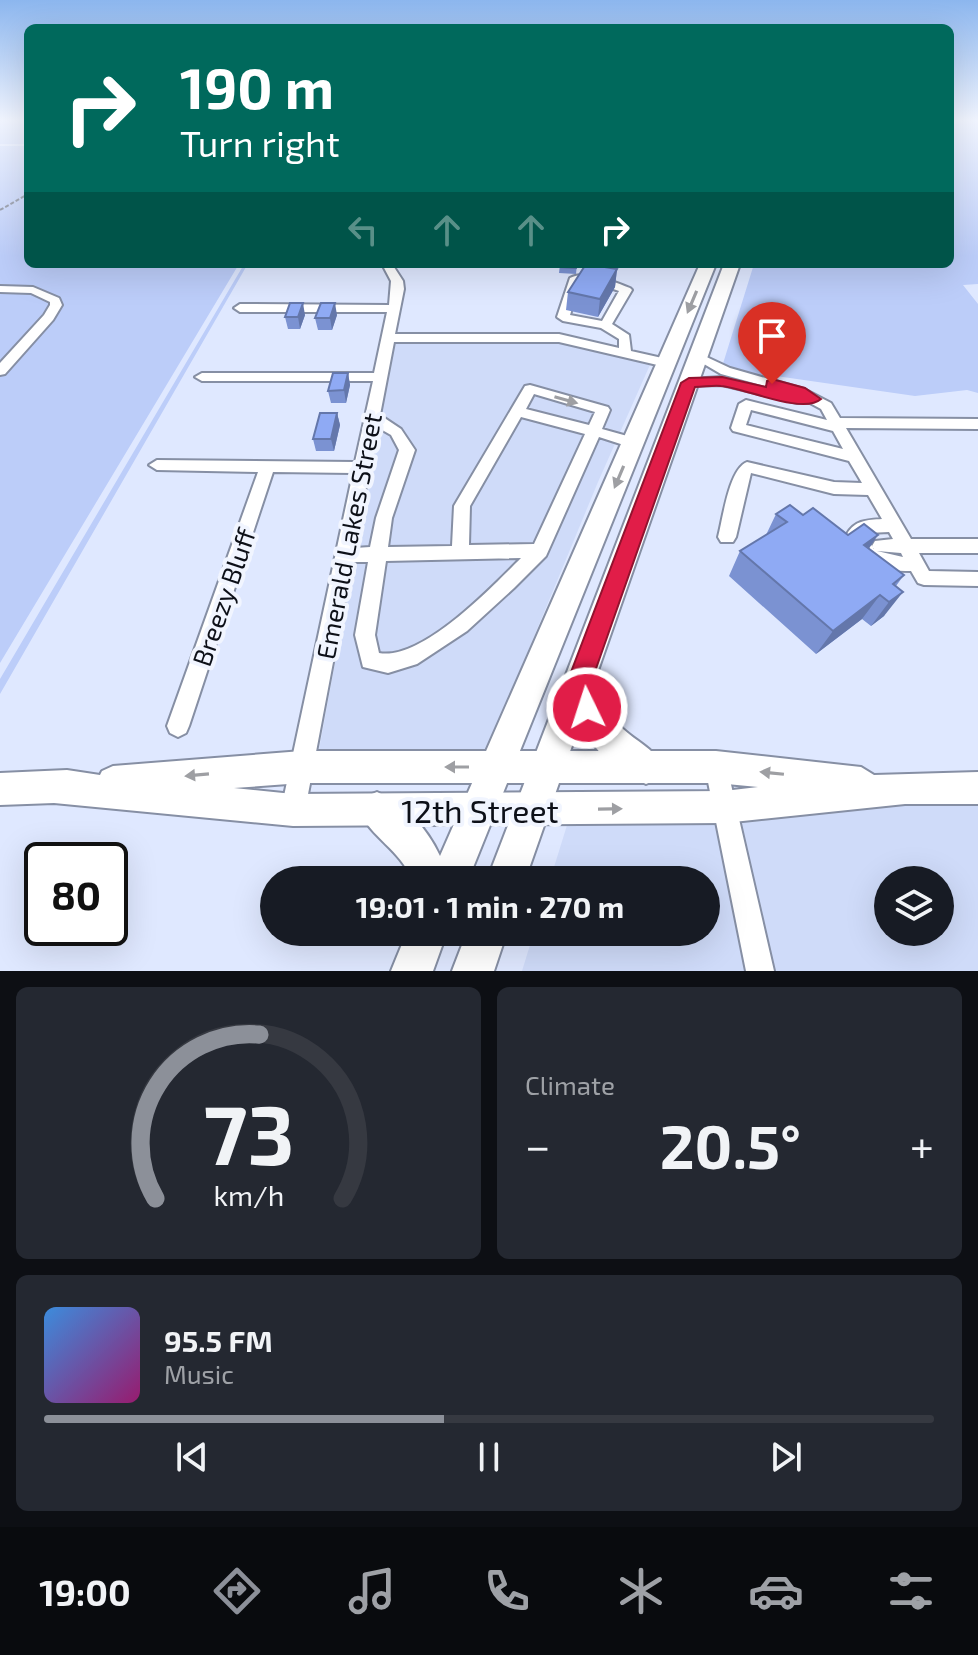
<!DOCTYPE html>
<meta charset="utf-8">
<style>
body{margin:0;font-family:"Exo 2",sans-serif;background:#242831;color:#f1f3f6;height:100vh;display:flex;flex-direction:column;font-size:30px;white-space:nowrap}
*{box-sizing:border-box;margin:0}
p{font-size:26px;color:#9ea1a6}
.icon{flex:none;width:44px;height:44px;fill:none;stroke:currentColor;stroke-width:2;stroke-linecap:round;stroke-linejoin:round}
.map{position:relative;height:971px;overflow:hidden}
.panel{display:flex;flex-direction:column;gap:16px;padding:16px;background:#0d0f14;flex:1}
.panel>*{flex:none}
.hud{position:absolute;left:24px;top:24px;width:930px;height:244px;border-radius:12px;box-shadow:0 8px 32px #0002;background:#00695c;color:#fff;overflow:hidden}
.tools{position:absolute;left:874px;top:866px;display:grid;gap:16px}
.tools a{display:grid;place-items:center;width:80px;height:80px;border-radius:50%;background:#171b24;box-shadow:0 8px 32px #0002;font-size:40px}
.speed{position:absolute;left:24px;top:842px;display:flex;gap:16px;font-size:40px;font-weight:700;text-align:center}
.speed>*{display:grid;place-content:center;width:104px;height:104px;border-radius:50%;background:#171b24;box-shadow:0 8px 32px #0002;line-height:1}
.speed .limit{border:4px solid #111;border-radius:12px;background:#fff;color:#111}
.pin{position:absolute;display:grid;place-items:center;width:68px;height:68px;color:#fff;margin:-82px -34px;border-radius:50% 50% 50% 0;rotate:-45deg;box-shadow:0 0 8px #0007}
.pin .icon{rotate:45deg}
.me{position:absolute;width:88px;margin:-44px;rotate:356deg;stroke-linejoin:round;filter:drop-shadow(0 0 6px #0008)}
.turn{display:flex;align-items:center;gap:28px;height:168px;padding:0 24px;font-size:36px}
.turn .icon{width:104px;height:104px;stroke-width:2.5}
.turn b{display:block;font-size:56px;line-height:68px}
.lanes{display:flex;align-items:center;height:76px;padding:0 24px;background:#0003;justify-content:center;gap:40px;direction:ltr}
.lanes .off{opacity:.35}
.big{font-size:60px;font-weight:700;line-height:1.1}
.panel .tile{flex:1;display:flex;flex-direction:column;justify-content:center;gap:12px;min-width:0;padding:0 28px;border-radius:12px;background:#242831}
.panel .dial{align-items:center;gap:0}
.dial svg{height:208px;overflow:visible;fill:none;stroke:#363941;stroke-width:7;stroke-linecap:round;text-anchor:middle}
.dial text{fill:#f1f3f6;stroke:none}
.song{display:flex;align-items:center;gap:24px}
.cover{width:96px;height:96px;border-radius:12px;background:linear-gradient(135deg,hsl(210 70% 55%),hsl(320 70% 35%))}
.played{height:8px;border-radius:4px;background:linear-gradient(90deg,#8c9099 45%,#363941 45%)}
.keys{display:flex;justify-content:space-around;direction:ltr}
.heat{display:flex;justify-content:space-between;align-items:center;font-size:44px;direction:ltr}
.panel .tiles{flex:1;display:grid;gap:16px;grid-template-columns:1fr 1fr}
.tile:last-child{grid-column:span 2}
.trip{position:absolute;left:260px;top:866px;width:460px;height:80px;border-radius:40px;background:#171b24;box-shadow:0 8px 32px #0002;font-weight:700;line-height:80px;text-align:center}
.menu{display:flex;height:128px;justify-content:space-around;align-items:center;background:#090b0e;color:#9ea1a6}
.menu .icon{width:56px;height:56px}
.menu .active{color:#8c9099}
.menu b{font-size:36px;color:#f1f3f6}
.map>svg:first-child{display:block}
</style>
<div class="map">
<svg width="978" height="971" viewBox="0 0 978 971">
<rect width="100%" height="100%" fill="#dfe8ff"/>
<path fill="#cfdbf9" fill-rule="evenodd" d="M564,336l44,8 45,14 -55,124 -113,273h-167l77,-418z
M910,800h68v171h-456l12,-39h172v-52h-156l18,-58zM888,880h52v52h-52z"/>
<path fill="#bccdf9" d="M0,120h28v24h-28z
M950,120h28v164l-15,1 15,19v89l-11,-3 -52,6 -139,-20 -12,4 -43,-10 33,-106h196z
M0,146h28v118h211l-239,399z
M243,266l3,1 -246,427v-15z"/>
<g fill="none" stroke-linecap="round" stroke-linejoin="round">
<g stroke="#868fa4" stroke-width="4">
<path id="minor" d="M382,264h10l11,17 1,8 -9,45h164l60,14v-9l-18,-11 -38,-7 -6,-4 13,-39c16,-9 44,4 60,10l2,2 -20,34 17,11 2,16 40,9 2,3 -7,4 -107,-25h-165l-14,73 21,14 14,21 -23,68 -4,29 64,-1 2,-40 71,-120 5,-1 78,22 2,3 -8,19 36,10 2,4 -7,5 -34,-11 -53,119 -32,32 -47,43 -50,33 -29,9 -25,-6 -8,-32 13,-73h-16l-47,248 -4,8 -8,4 -8,-4 -4,-8 72,-337 -80,-1 -84,254 -3,7 -8,4 -8,-4 -3,-7 91,-254 -101,-2 -8,-5 8,-5 198,2 18,-81h-171l-7,-4 7,-4h172l13,-61h-147l-6,-4 6,-4 149,1 2,-24zM580,282l22,3 17,6 -17,30 -32,-6zM534,394l61,18 -6,13 -63,-16zM521,417l64,17 -51,110 -65,1 1,-39zM377,427l14,8 8,15 -23,68 -6,29 -15,1zM521,558c-29,29 -99,103 -142,95l-4,-18 11,-74z
M0,286l33,1 26,11 3,7 -9,15 -48,54 -5,1v-12l44,-48 6,-10v-3l-19,-9 -31,-1z
M698,353l32,15 74,21 27,14 9,15 138,1v10l-132,-1 65,111h67v14h-59l10,18 49,1v14l-54,-1 -6,-2 -7,-12c-30,0 -54,-6 -64,-37 8,-14 20,-14 35,-15l-14,-24 -34,-1 -83,-21 -15,64 -3,5h-12l-3,-5c5,-19 11,-68 29,-75l87,20 28,1 -13,-22 -116,-30 -2,-3 8,-24 7,-4 81,20 -6,-11 -11,-6h-13l-75,-18 -38,1v-6l5,-1 33,-2 65,15 -66,-18 -29,-17zM751,410l82,21 10,18 -97,-24zM889,532l4,7 -18,2 -3,5 2,3 -9,-13 3,-3zM877,551l24,2 2,4z
M716,756l8,3 3,8 47,204h-28l-41,-204 3,-8z"/>
</g>
<g stroke="#868fa4" stroke-width="4">
<path id="major" d="M302,751h414l145,16 13,8 104,-3v32h-73l-181,19 -431,3 -239,-23 -54,2v-32l67,-3 33,5 2,-4 11,-5zM302,783h414l42,4 -34,4 -431,3 -59,-6z"/>
</g>
<g stroke="#868fa4" stroke-width="4">
<path id="highway" d="M700,264h16l-248,616h-56c-11,-30 -42,-43 -53,-70l5,-13 13,-5c28,12 50,36 63,64z
M724,264h16l-145,415c6,19 13,35 28,50 14,13 32,20 40,38l-5,12 -12,5c-28,-12 -53,-33 -66,-61l-55,157h-38z
M407,932h40l-14,39h-42z
M467,932h40l-13,39h-42z"/>
</g>
<path stroke="#707685" stroke-width="2" stroke-dasharray="4 2" stroke-linecap="butt" d="M0,210l28,-16"/>
<use href="#minor" fill="#fff" fill-rule="evenodd"/>
<use href="#major" fill="#fff" fill-rule="evenodd"/>
<use href="#highway" fill="#fff" fill-rule="evenodd"/>
</g>
<path fill="#7b92d2" d="M560,264h17l-1,10 -17,-1z
M617,269l-2,18 -17,30 -32,-7 2,-18z
M305,315l-5,14h-12l-3,-12z
M337,315l-5,15h-14l-3,-12z
M348,373l2,12 -4,18h-15l-3,-12z
M337,413l3,12 -6,26h-18l-3,-12z
M776,514l27,1 66,34 35,26 -8,11 -12,30 -13,10 -9,-7 -46,35 -87,-78 11,-25 26,-16z"/>
<path fill="#6477ab" d="M617,269l-2,18 -17,30 2,-18z
M303,303l2,12 -5,14 -2,-12z
M335,303l2,12 -5,15 -2,-12z
M348,373l2,12 -4,18 -2,-13z
M337,413l3,12 -6,26 -3,-12z
M878,535l-16,24 2,-14z
M903,592l-19,24 -13,10 18,-24z
M880,595l-18,24 -46,35 17,-23z"/>
<path fill="#8faaf4" stroke="#6477ab" stroke-width="2" d="M560,264h17l-1,4 -16,-1z
M586,264l31,5 -17,30 -32,-7z
M290,303h13l-5,14h-13z
M321,303h14l-5,15h-15z
M333,373h15l-4,17 -16,1z
M320,413h17l-6,26h-18z
M790,505l13,10 10,-7 35,27 16,-11 14,11 -14,10 40,30 -11,9 10,8 -14,10 -9,-7 -47,36 -93,-80 47,-29 -11,-8z"/>
<defs><path id="oneway-solid" d="M-6-.8H1V-3.2L6.5 0L1 3.2V.8H-6Z" transform="scale(2)"/></defs>
<g fill="#9e9fa3">
<use href="#oneway-solid" transform="translate(692 302) rotate(113)"/>
<use href="#oneway-solid" transform="translate(566 400) rotate(16)"/>
<use href="#oneway-solid" transform="translate(619 477) rotate(113)"/>
<use href="#oneway-solid" transform="translate(457 767) rotate(180)"/>
<use href="#oneway-solid" transform="translate(772 773) rotate(-174)"/>
<use href="#oneway-solid" transform="translate(197 775) rotate(175)"/>
<use href="#oneway-solid" transform="translate(610 809) rotate(-1)"/>
</g>
<linearGradient id="sky" x2="0" y2="1"><stop stop-color="#8cb6ee"/><stop offset="0.47" stop-color="#f1f5ff"/><stop offset="1" stop-color="#f1f5ff" stop-opacity="0"/></linearGradient>
<rect width="978" height="256" fill="url(#sky)"/>
<path fill="#e11d48" stroke="#92132f" stroke-width="2" d="M722,377l44,10 1,-6 5,-2 33,9 16,11c-18,16 -76,-11 -100,-13 -8,-1 -17,1 -26,1l-103,293 7,28 -4,8 -8,3 -9,-3 -10,-36 113,-297 8,-5z"/>
<g text-anchor="middle" dominant-baseline="central" stroke-width="8" stroke-linejoin="round" paint-order="stroke">
<g font-size="26" fill="#0d1018" stroke="#f1f5ff">
<text transform="translate(348 536) rotate(-79)">Emerald Lakes Street</text>
<text transform="translate(223 597) rotate(-71)">Breezy Bluff</text>
</g>
<g font-size="32" fill="#0d1018" stroke="#f1f5ff">
<text x="480" y="810">12th Street</text>
</g>
</g>
</svg>
<div class="tools">
<a><svg class="icon" aria-label="layers" viewBox="0 0 24 24"><path d="M12 4l9 5-9 5-9-5zM3 14l9 5 9-5"/></svg></a>
</div>
<div class="speed"><div class="limit">80</div></div>
<div class="pin" style="left:772px;top:384px;background:#d93025"><svg class="icon" aria-label="arrive" viewBox="0 0 24 24"><path d="M6 21V4h12l-3 4 3 4H6"/></svg></div>
<svg class="me" style="left:587px;top:708px" viewBox="-20 -20 40 40"><circle r="17" fill="#e11d48" stroke="#fff" stroke-width="3"/><path d="M0-11L8 9 0 5-8 9z" fill="#fff"/></svg>
<div class="trip">19:01 · 1 min · 270 m</div>
<div class="hud">
<div class="turn"><svg class="icon" aria-label="right" viewBox="0 0 24 24"><path d="M7 20v-9h11M14 6l5 5-5 5"/></svg><div><b>190 m</b>Turn right</div></div>
<div class="lanes"><svg class="icon off" aria-label="left" viewBox="0 0 24 24"><path d="M17 20v-9H6M10 6l-5 5 5 5"/></svg><svg class="icon off" aria-label="ahead" viewBox="0 0 24 24"><path d="M12 20V5M6 11l6-6 6 6"/></svg><svg class="icon off" aria-label="ahead" viewBox="0 0 24 24"><path d="M12 20V5M6 11l6-6 6 6"/></svg><svg class="icon" aria-label="right" viewBox="0 0 24 24"><path d="M7 20v-9h11M14 6l5 5-5 5"/></svg></div>
</div>
</div>
<section class="panel">
<div class="tiles">
<div class="tile dial"><svg viewBox="0 0 100 80">
<path d="M14 69A42 42 0 1 1 86 69"/>
<path d="M14 69A42 42 0 0 1 54 6" stroke="#8c9099"/>
<text x="50" y="56" font-size="32" font-weight="700">73</text>
<text x="50" y="72" font-size="11">km/h</text>
</svg></div>
<div class="tile"><p>Climate</p>
<div class="heat"><a>−</a><b class="big">20.5°</b><a>+</a></div>
</div>
<div class="tile">
<div class="song"><i class="cover"></i><div><b>95.5 FM</b><p>Music</p></div></div>
<div class="played"></div>
<div class="keys"><svg class="icon" aria-label="previous" viewBox="0 0 24 24"><path d="M18 5L8 12l10 7zM5 5v14"/></svg><svg class="icon" aria-label="pause" viewBox="0 0 24 24"><path d="M8 5v14M16 5v14"/></svg><svg class="icon" aria-label="next" viewBox="0 0 24 24"><path d="M6 5l10 7-10 7zM19 5v14"/></svg></div>
</div>
</div>
</section>
<nav class="menu">
<b>19:00</b>
<svg class="icon active" aria-label="directions" viewBox="0 0 24 24"><path d="M12 3l9 9-9 9-9-9zM9 14v-3h6M13 9l2 2-2 2"/></svg>
<svg class="icon" aria-label="music" viewBox="0 0 24 24"><path d="M9 18V5l10-2v13"/><circle cx="6" cy="18" r="3"/><circle cx="16" cy="16" r="3"/></svg>
<svg class="icon" aria-label="phone" viewBox="0 0 24 24"><path d="M5 4h4l2 5-3 2q2 4 5 5l2-3 5 2v4C11 20 4 13 5 4z"/></svg>
<svg class="icon" aria-label="climate" viewBox="0 0 24 24"><path d="M12 3v18M4 7l16 10M4 17L20 7"/></svg>
<svg class="icon" aria-label="car" viewBox="0 0 24 24"><path d="M5 17H2v-5l4-1 3-4h7l3 4 3 1v5h-3M9 17h6M6 11h13"/><circle cx="7" cy="17" r="2"/><circle cx="17" cy="17" r="2"/></svg>
<svg class="icon" aria-label="filters" viewBox="0 0 24 24"><path d="M4 7h16M4 17h16"/><circle cx="9" cy="7" r="2"/><circle cx="15" cy="17" r="2"/></svg>
</nav>
